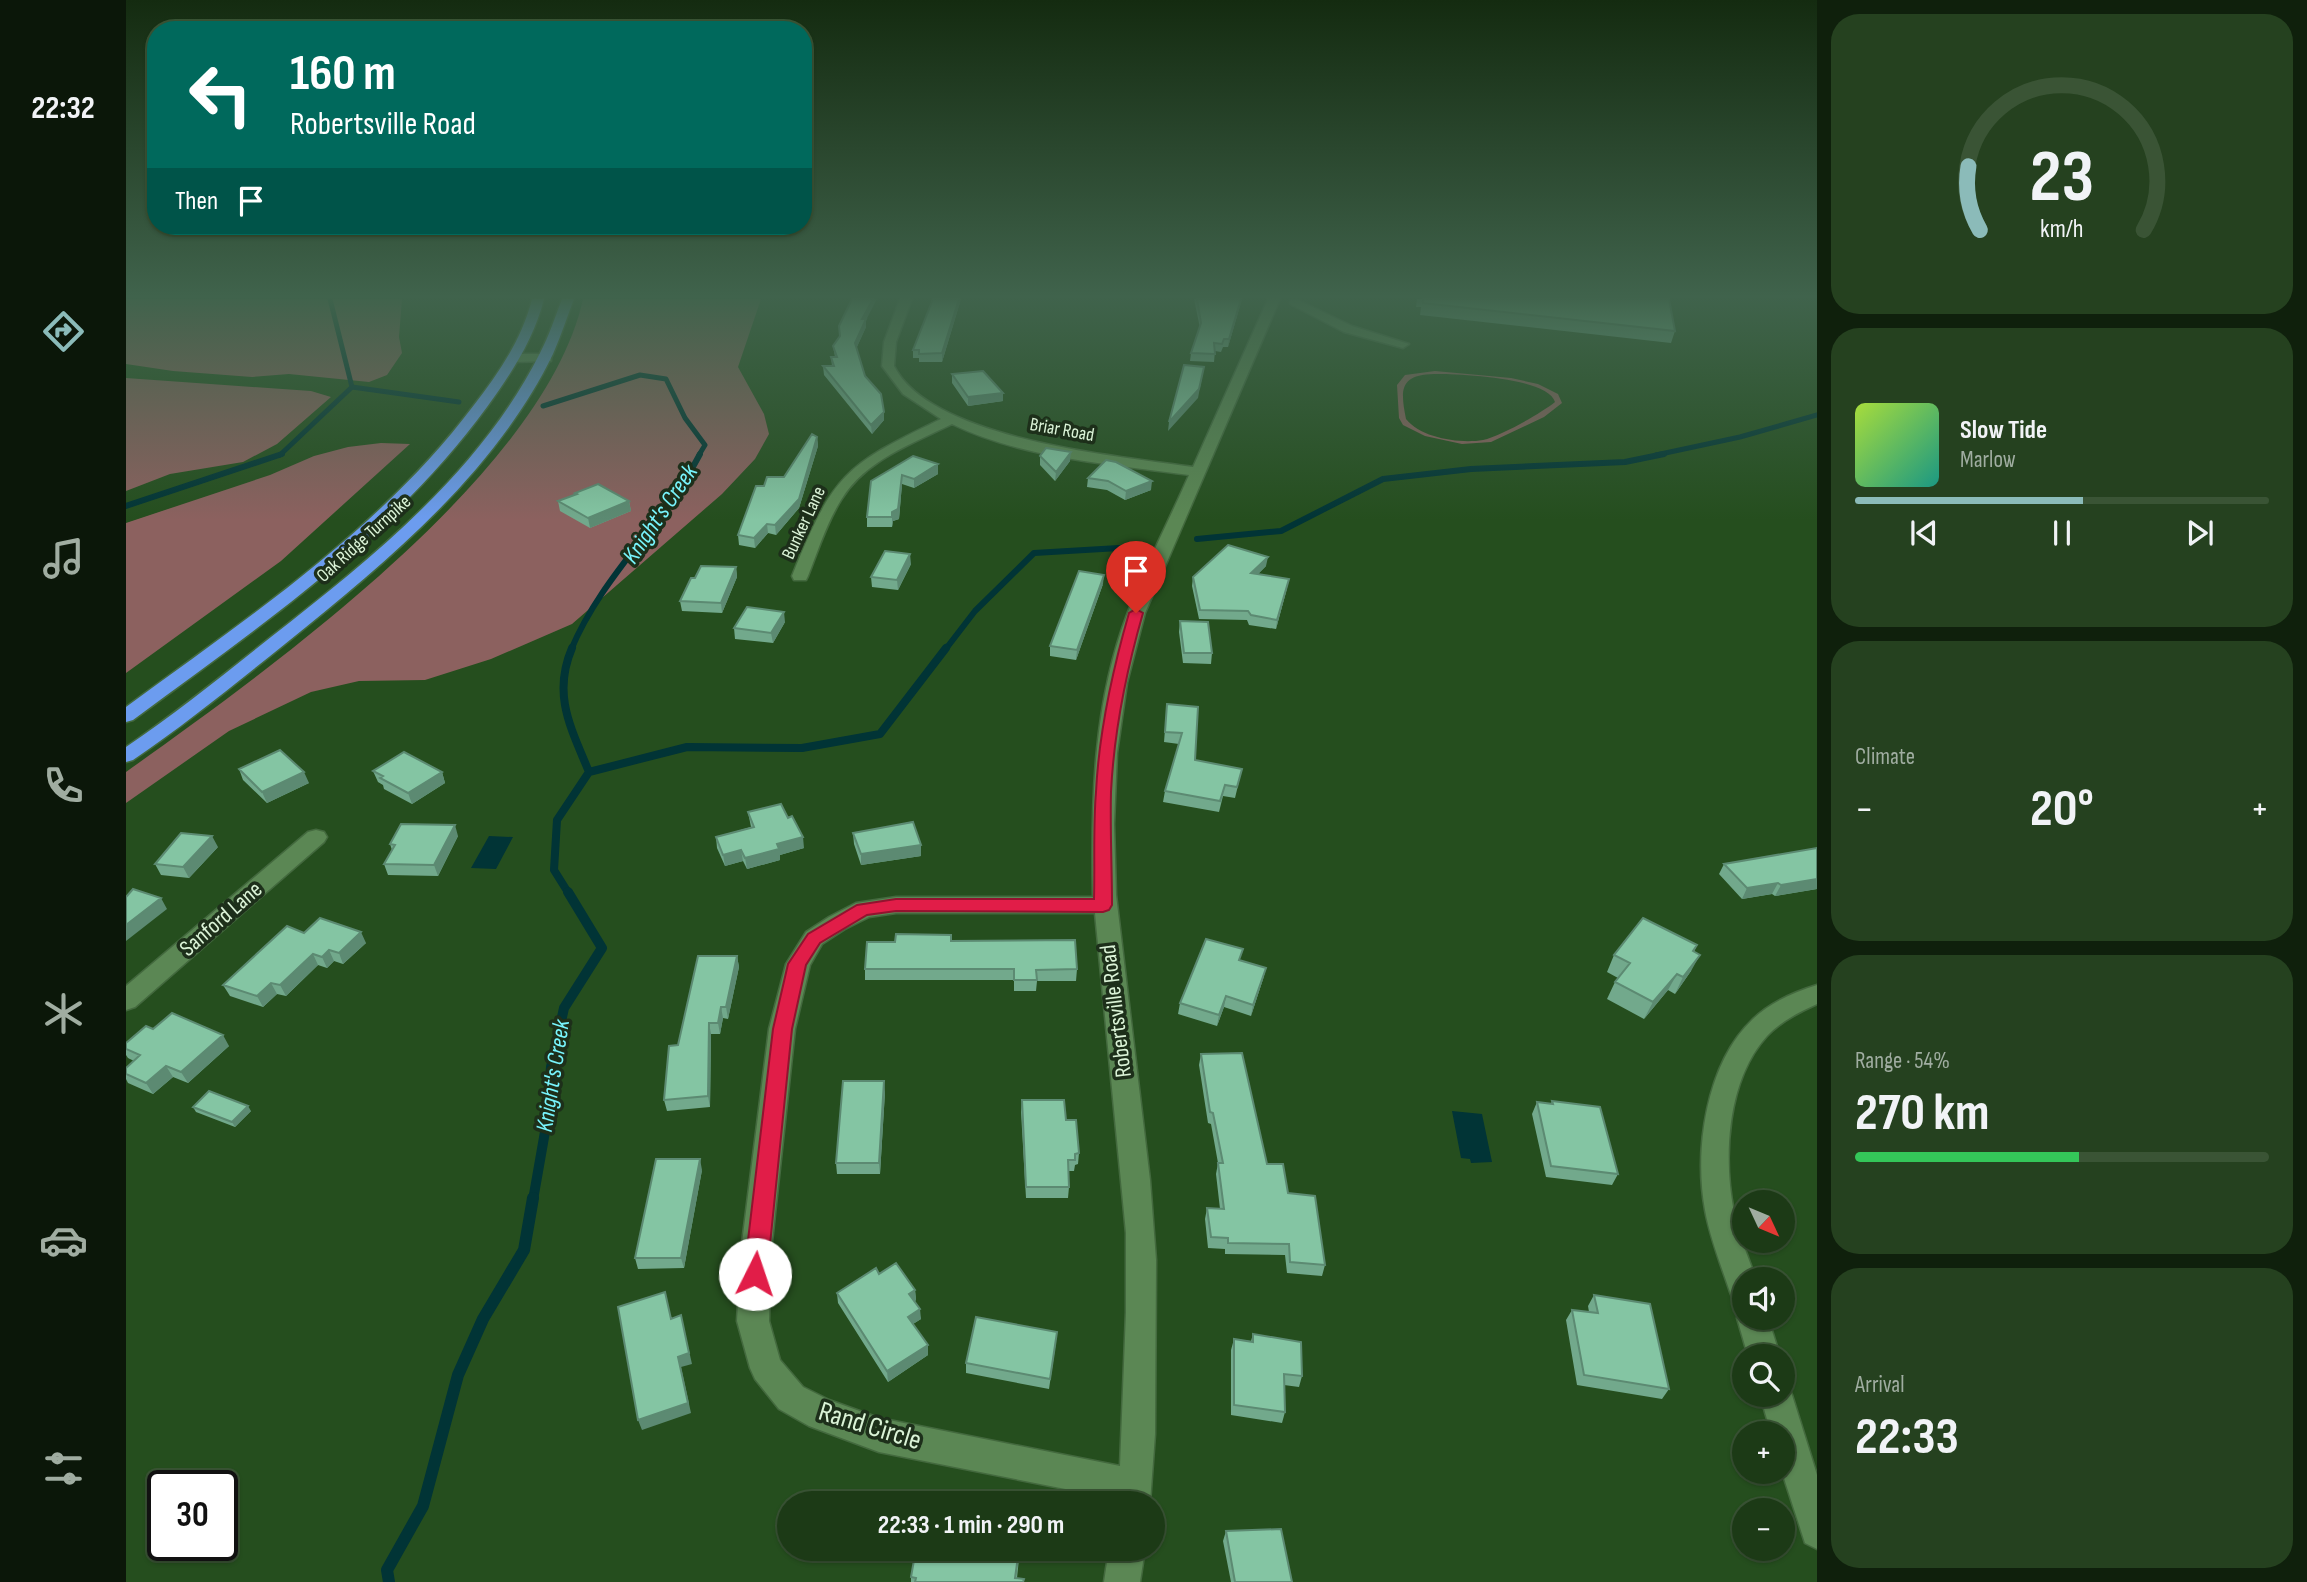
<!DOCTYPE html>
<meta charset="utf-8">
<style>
body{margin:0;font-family:"Sofia Sans Condensed",sans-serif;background:#25411f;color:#f1f3f6;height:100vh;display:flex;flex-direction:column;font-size:26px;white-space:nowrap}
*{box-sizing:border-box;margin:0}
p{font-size:23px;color:#a0ada1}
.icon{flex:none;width:38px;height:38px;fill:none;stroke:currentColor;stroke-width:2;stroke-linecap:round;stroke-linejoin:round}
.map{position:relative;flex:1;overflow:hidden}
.panel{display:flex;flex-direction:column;gap:14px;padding:14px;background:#0f200c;width:490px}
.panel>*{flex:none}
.guide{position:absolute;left:21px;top:21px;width:665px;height:214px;border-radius:28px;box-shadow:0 2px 5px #0004,0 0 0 2px #3a5435;background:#00695c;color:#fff;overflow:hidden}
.needle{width:46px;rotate:134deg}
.fabs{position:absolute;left:1606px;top:1190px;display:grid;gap:14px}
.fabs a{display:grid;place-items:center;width:63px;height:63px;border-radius:50%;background:#1c3a16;box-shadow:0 2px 5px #0004,0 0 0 2px #3a5435;font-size:35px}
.speed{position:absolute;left:21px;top:1470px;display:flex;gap:14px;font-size:35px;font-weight:700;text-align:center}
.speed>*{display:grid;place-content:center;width:91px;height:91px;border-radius:50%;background:#1c3a16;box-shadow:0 2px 5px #0004,0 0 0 2px #3a5435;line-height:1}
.speed .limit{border:4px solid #111;border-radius:10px;background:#fff;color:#111}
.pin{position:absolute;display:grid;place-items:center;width:60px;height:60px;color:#fff;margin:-72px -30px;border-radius:50% 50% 50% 0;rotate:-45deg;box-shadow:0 0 7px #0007}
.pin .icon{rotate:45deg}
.me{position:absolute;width:77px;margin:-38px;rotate:4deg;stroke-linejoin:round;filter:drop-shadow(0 0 5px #0008)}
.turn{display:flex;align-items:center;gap:24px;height:147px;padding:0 28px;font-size:32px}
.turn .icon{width:91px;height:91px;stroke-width:2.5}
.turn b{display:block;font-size:49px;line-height:60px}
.then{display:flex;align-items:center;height:66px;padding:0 28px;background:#0003;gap:14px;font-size:26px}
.big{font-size:52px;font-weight:700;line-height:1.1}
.panel .card{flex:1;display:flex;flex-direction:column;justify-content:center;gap:10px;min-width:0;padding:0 24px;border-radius:28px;background:#25411f}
.panel .dial{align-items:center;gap:0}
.dial svg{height:182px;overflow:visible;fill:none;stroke:#3a5435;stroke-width:7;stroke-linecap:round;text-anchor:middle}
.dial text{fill:#f1f3f6;stroke:none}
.song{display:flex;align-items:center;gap:21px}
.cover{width:84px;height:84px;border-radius:10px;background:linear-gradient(135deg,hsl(80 70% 55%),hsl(170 70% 35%))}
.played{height:7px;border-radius:4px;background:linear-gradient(90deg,#8bbbb9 55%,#3a5435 55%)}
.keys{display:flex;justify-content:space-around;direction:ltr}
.heat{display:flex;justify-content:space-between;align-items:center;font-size:38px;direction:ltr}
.charge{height:10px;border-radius:5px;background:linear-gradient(90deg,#34c759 54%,#3a5435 0)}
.trip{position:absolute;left:651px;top:1491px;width:388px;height:70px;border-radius:35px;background:#1c3a16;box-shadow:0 2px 5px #0004,0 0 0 2px #3a5435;font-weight:700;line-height:70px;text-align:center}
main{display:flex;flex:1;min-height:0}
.dock{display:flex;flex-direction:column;width:126px;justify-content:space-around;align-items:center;background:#0b1709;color:#a0ada1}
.dock .icon{width:49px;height:49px}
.dock .selected{color:#8bbbb9}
.dock b{font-size:32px;color:#f1f3f6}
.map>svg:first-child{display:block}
</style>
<main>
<nav class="dock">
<b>22:32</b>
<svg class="icon selected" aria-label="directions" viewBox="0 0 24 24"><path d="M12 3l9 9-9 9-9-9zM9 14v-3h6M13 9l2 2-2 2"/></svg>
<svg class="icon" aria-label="music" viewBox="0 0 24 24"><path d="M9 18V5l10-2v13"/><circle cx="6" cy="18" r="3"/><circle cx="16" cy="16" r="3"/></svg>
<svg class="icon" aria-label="phone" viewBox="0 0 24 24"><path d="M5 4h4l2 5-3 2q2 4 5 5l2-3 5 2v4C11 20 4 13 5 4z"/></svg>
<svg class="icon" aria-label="climate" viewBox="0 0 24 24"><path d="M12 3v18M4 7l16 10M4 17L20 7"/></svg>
<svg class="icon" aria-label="car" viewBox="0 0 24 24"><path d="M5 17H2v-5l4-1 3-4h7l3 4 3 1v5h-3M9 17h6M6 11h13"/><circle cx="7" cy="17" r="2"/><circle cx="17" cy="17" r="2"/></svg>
<svg class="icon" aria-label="filters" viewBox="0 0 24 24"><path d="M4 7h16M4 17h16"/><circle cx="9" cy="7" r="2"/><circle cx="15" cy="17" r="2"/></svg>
</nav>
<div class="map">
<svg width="1691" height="1582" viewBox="0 0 1691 1582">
<rect width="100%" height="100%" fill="#254e1e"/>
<path fill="#8c615f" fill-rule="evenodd" d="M0,299h276l-3,38 3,16 -15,22 -18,7 -80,-8 -37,3 -79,-6 -47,-7z
M457,299h178l-23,68 26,47 5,20 -14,25 -33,35 -150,130 -81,35 -66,21 -66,1 -48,11 -82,39 -103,72v-31c141,-101 419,-298 457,-473z
M1309,371l76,7 27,6 20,10 4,9 -18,14 -53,25 -29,2 -37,-8 -22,-11 -4,-7 -2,-33 8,-10zM1308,374c23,0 114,3 121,28 -15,12 -54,34 -72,38 -23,4 -62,-2 -77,-21 -6,-30 -6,-44 28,-45z
M0,378l185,13 20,6 -54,47 -34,18 -73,12 -44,17z
M255,443l29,1 -129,117 -155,112v-150l144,-48 44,-19 34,-9z"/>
<path fill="#013436" d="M363,836l24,1 -17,32 -25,-1z
M1326,1111l30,3 10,48 -21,1 -1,-4 -9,-1z"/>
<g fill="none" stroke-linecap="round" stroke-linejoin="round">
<path stroke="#013436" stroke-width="5" d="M226,387l107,15
M417,406l97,-31 26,4 19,39 20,27 -6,10
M154,455l72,-68 -22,-88
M1530,455l84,-18 77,-22"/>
<path stroke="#013436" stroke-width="6" d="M0,506l156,-52
M1071,539l84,-8 102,-52 88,-10 154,-7 39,-8
M445,650c30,-73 93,-127 129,-196
M819,650l30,-39 59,-58 85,-5"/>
<path stroke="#013436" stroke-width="8" d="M463,772l98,-25 115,1 78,-14 66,-86
M443,894l-15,-24 3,-50 32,-48c-18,-44 -37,-77 -17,-124"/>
<path stroke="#013436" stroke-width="10" d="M407,1200l13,-74 5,-59 13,-59 38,-60 -34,-56"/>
<path stroke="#013436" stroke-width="12" d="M263,1582l-2,-12 36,-64 35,-131 25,-56 41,-69 9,-52"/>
<g stroke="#43693e" stroke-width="3">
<path id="minor" d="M774,299h12l-16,43 -2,24c37,74 225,90 299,101l75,-168h12l-135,314 -18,70 -10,70 -3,71 2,71 34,285 6,80 -1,174 -5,69h-34v-4l-237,-47 -70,-26 -30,-17 -24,-30 -5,-11 -13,-47 4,-70 28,-222 17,-65 20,-32 23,-15 27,-14 40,-6h197c-2,-95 0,-195 35,-285 17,-46 41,-91 61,-137 -78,-11 -165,-16 -237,-51 -40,20 -87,36 -111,76 -15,24 -23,51 -33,76l-2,4h-12l-2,-4c41,-101 51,-110 149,-157l-38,-25 -21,-28 2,-24zM770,913h199l31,320v79l-6,154 -241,-48 -50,-18 -26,-13 -23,-27 -11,-39 2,-70 24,-222 15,-64 12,-21 23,-15 24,-12z
M1164,300h8l54,26 57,18 -6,4 -59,-16 -54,-28z
M420,354l5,1v6l-38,1 -6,-4 6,-4z
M190,830l8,2 3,5 -3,5 -189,165 -9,3v-24l182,-154z
M1691,985v19c-18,8 -37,18 -50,32 -40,44 -44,121 -33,176 5,23 14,45 22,67h-11v27l-11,-4 -4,-10c-9,-27 -20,-54 -25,-82 -11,-60 1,-146 47,-190 17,-17 42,-28 65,-35z
M1619,1307v11h23l12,38h-32l-11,-38z
M1657,1382l4,2 5,11 25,80v74l-12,-6 -23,-71 1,-39h-12l-11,-38h23z
M983,1549h36l-5,33h-36z"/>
</g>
<g stroke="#43693e" stroke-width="3">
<path id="highway" d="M406,299h12c-10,40 -33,75 -57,108 -94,129 -227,219 -354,313l-7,2v-15c124,-91 255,-178 348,-302 25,-32 48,-66 58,-106z
M436,299h12c-7,18 -13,37 -21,55 -58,119 -166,208 -268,290 -50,40 -99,80 -152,116l-7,2v-15c50,-34 97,-72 145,-110 101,-79 210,-166 269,-284 9,-17 15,-36 22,-54z"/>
</g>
<use href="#minor" fill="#5b8754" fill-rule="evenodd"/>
<use href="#highway" fill="#6c9cef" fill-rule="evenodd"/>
</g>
<path fill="#72a98c" d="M835,299l-19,63h-23v-4h-6v-8z
M1068,299h48l-14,48h-5l-2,5 -6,-1 -1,11 -24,-1 1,-8 9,-25z
M1291,299h252l6,32 -4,12 -251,-28 1,-8h-5z
M740,320v7l-10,22 9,27 19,36v8l-12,14 -48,-59 -1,-9h9l-1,-9h4l-2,-11 7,-10z
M826,374l51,27 -35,5 -16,-23z
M691,437l1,9 -19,62 -23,27 -8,-2 -13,15 -16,-3 -1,-10 26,-49 20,-9z
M787,456l25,18 -24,14 -12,-4 -3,35 -6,2 -1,6h-25v-10z
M914,456l30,5 -15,20 -15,-16z
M980,460l45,30 -26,10 -18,-10 -20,-3 1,-9z
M449,493l54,8 2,10 -41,17 -30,-17 -2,-10 17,-6z
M785,564l-13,26 -26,-3 -1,-10z
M1140,566l-8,8 29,14 -11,41 -27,-4 -2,-5 -48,-1 -7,-33 1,-9z
M610,567l1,10 -15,36 -40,-2 -2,-10 15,-23z
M977,584l-27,76 -26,-4v-10z
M1054,621l32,32 -1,11 -28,-1 -4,-31z
M659,622l-12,21 -38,-4 -1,-11z
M1041,704l28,56 47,9 -7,29 -12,-2 -4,16 -56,-10 2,-11 14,-47 -15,-2z
M113,769l70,14 -42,20 -24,-23z
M247,771l69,1 3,11 -33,21 -28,-15 -1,-4 -5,-3z
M622,812l56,36 -24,7v5l-33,9 -4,-8 -18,5 -8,-18 -1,-11 35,-10z
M727,833l68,12v11l-60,9 -7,-21z
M332,836l-20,40 -50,-1 -4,-11 8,-14 -2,-6z
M92,847l-29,31 -28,-3 -6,-11z
M1691,848v41l-42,7 -3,-2 -30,5 -23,-25 5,-10z
M178,933l62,10 -23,21 -9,-3 -7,7 -9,-3 -32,31 -9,-2 -14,13 -33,-11 -7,-11z
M825,941l126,28 -1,12h-39l-1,10h-22v-11h-149v-11l30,-27z
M1571,945l-3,7 -3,19 -16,23 -7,-4 -24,29 -37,-20 8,-17 3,-4 -11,-6 7,-17z
M611,956l2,11 -11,52 -5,-1 -3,16h-9l-1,73 -43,4 -3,-11 14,-55z
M1140,968l-3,11 -12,37 -27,-9 -7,19 -39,-12 2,-11z
M27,1029l76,17 -41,37 -15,-6 -20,17 -25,-11 -2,-4v-11l8,-7 -6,-3 -2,-3v-12z
M1075,1054l66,110 21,29 37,72 -3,11 -35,-3 -2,-18 -60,-1v-5l-17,-1 -3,-29 2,-11 13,1 -4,-35 2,-11 -7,-39 -3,-1 -9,-58z
M759,1092l-5,82h-43l-1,-11z
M896,1100l44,20 13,33 -1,11 -3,1 -1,6h-6l1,16 -1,11h-42l-5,-86z
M1426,1101l66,73 -6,11 -66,-8 -14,-63 5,-12 14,2z
M67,1107l58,4 -16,16 -39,-15z
M576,1170l-18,98 -46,1 -3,-11z
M753,1274l36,16 1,10 -1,1 6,18 -8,5 15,31 -40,27 -50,-79 -1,-10z
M1468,1295l75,94 -7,10 -85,-14 -11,-65 6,-10 17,2 -1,-6z
M1127,1334l49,42 -3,11 -15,-2 1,27 -3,11 -51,-8v-65l3,-11 17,2z
M930,1342l-7,47 -83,-16v-10z
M1100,1531l66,51h-61l-8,-41z
M790,1549h104l-3,29 6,4h-112v-5z"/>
<path fill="#5c8a72" d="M747,299h4l-11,21v7l-11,24v-8l7,-24z
M833,299h2l-19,63v-9z
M1115,299h1l-14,48 1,-8z
M1078,367l-6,31 -30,33 1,-9z
M877,393v8l-35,5v-9z
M758,412v8l-12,14 -1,-9z
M691,437l1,9 -19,62 -23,27 -1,-10z
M945,452l-1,9 -15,20 1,-9z
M812,464v10l-24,14v-9z
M776,475v9l-3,35 -6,2 -1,6v-15z
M1026,481l-1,9 -26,10 1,-9z
M503,501l2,10 -41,17 -2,-10z
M641,524l1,9 -13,15 -1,-10z
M784,554l1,10 -13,26 -1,-10z
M1142,557l-2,9 -16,16 1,-9z
M610,567l1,10 -15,36 -1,-10z
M978,575l-1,9 -27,76 1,-10z
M1163,579l-2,9 -11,41 1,-9z
M658,612l1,10 -12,21 -2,-10z
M178,772l5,11 -42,20 -5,-11z
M316,772l3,11 -33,21 -4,-11z
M329,825l3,11 -20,40 -4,-11z
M86,836l6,11 -29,31 -6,-11z
M677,837l1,11 -24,7v5l-33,9 -2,-11 32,-14z
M795,845v11l-60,9v-11z
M615,850l2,11 -18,5 -2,-11z
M1691,879v10l-42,7 6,-11z
M1652,883l-6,11 -30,5 5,-11z
M35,898l6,11 -41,32v-16z
M235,932l5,11 -23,21 -4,-11z
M203,950l5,11 -7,7 -5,-11z
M187,954l5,11 -32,31 -6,-11z
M1574,955l-9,16 -16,23 8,-17z
M611,956l2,11 -11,52 -2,-12z
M1140,968l-3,11 -12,37 2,-11z
M1551,974l-9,16 -24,29 9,-17z
M145,983l6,11 -14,13 -6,-11z
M1100,996l-2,11 -7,19 2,-11z
M595,1007l2,11 -3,16 -2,-11z
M583,1023l2,11 -1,73 -2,-11z
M97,1035l6,11 -41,37 -7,-11z
M40,1066l7,11 -20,17 -7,-11z
M758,1081l1,11 -5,82 -1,-11z
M122,1106l3,5 -16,16 -3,-5z
M574,1159l2,11 -18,98 -3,-10z
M789,1290l1,10 -6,4 -1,-10z
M794,1309l1,10 -13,8v-10z
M555,1315l11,49 -11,3 10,46 -49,17 -4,-10 40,-63z
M802,1345v10l-40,27 -1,-11z
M893,1549h1l-5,33z"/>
<path fill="#84c5a3" stroke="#5c8a72" stroke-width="2" d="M726,299h21l-11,20h4l-11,24 10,33 16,18 3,18 -13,13 -48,-59h11l-3,-9h6l-4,-11 7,-10 -1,-10z
M807,299h26l-17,54 -23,1v-4h-6z
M1071,299h44l-12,40h-5l-2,5 -8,-1 1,11 -24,-1 10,-30z
M1297,299h246l6,32 -252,-28z
M1058,365l20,2 -5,22 -30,33z
M857,371l20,22 -35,4 -16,-23z
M686,434l5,3 -18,62 -24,26 -8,-1 -13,14 -16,-3 18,-49h8l3,-9h17z
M920,448l25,4 -15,20 -16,-16z
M787,456l25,8 -24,15 -12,-4 -4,34 -6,3v5h-25l4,-36z
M980,460l10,2 36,19 -26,10 -18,-10 -20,-3z
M472,484l31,17 -41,17 -30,-17 19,-7 -2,-1z
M1102,545l40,12 -17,16 38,6 -12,41 -26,-5 -3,-4 -48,-1 -7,-33z
M759,551l25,3 -13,26 -26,-3z
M575,566l35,1 -15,36 -41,-2 11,-23h4z
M953,571l25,4 -27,75 -27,-4z
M621,607l37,5 -13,21 -37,-5z
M1054,621l28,1 4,31h-28z
M1041,704l31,3 -3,53 47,9 -5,18 -12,-2 -5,16 -55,-10 17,-58 -17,-1z
M154,750l24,22 -42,20 -23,-23z
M278,752l38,20 -34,21 -28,-15 3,-2 -10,-5z
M655,804l7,14 4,-2 11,21 -26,7 2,5 -34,9 -4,-8 -18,5 -7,-18 38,-10 -6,-15z
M787,822l8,23 -60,9 -8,-21z
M275,824l54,1 -21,40 -50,-1 11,-19 -5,-1z
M55,833l31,3 -29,31 -28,-3z
M1691,848v31l-36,6 -3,-2 -31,5 -23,-24z
M7,889l28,9 -35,27v-28z
M194,918l41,14 -22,21 -10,-3 -7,7 -9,-3 -33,31 -9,-2 -14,13 -34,-11 64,-59 17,7z
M1517,918l54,27 -4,6 7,4 -17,22 -6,-3 -24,28 -38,-20 15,-19 -16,-8z
M770,934l55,1v6l124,-1 2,29 -41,1 1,10h-23v-11h-149l2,-27h28z
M1080,939l37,10 -4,11 27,8 -13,37 -27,-9 -7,19 -39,-12z
M572,956h39l-11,51h-5l-3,16h-9l-1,73 -44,4 5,-54 9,-1z
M46,1013l51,22 -42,37 -15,-6 -20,17 -20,-9v-6l14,-13 -14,-6v-6l20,-17 7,3z
M1116,1053l25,111h16l5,29 27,3 10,69 -35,-3 -1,-18 -61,-1v-5l-17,-1 -4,-29 17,1 -6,-46h5l-10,-50 -3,-1 -9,-58z
M717,1081h41l-5,82h-43z
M83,1091l39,15 -16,16 -39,-15z
M896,1100h42l2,20h10l3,33 -4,1v6h-7l1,27h-43z
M1426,1101l48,6 18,67 -67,-8 -14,-64 16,2z
M530,1159h44l-19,99h-46z
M770,1263l19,27 -6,4 11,15 -12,8 20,28 -41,26 -50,-78 39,-25 3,6z
M539,1292l6,27 10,-4 8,38 -11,4 10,46 -50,17 -20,-113z
M1468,1295l56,9 19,85 -85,-14 -12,-65 26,3z
M850,1317l81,15 -7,47 -84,-16z
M1127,1334l48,8 1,34 -18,-2 1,38 -51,-7v-66l19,3z
M1155,1529l11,53h-57l-9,-51z
M790,1549h103l-4,29 9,1 -1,3h-108l1,-4 -5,-1z"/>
<linearGradient id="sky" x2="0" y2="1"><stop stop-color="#142b10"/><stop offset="0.57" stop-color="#40634c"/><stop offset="1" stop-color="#40634c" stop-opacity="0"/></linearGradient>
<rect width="1691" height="520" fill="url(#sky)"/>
<path fill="#e11d48" stroke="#92132f" stroke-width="2" d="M1010,609l7,4c-17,59 -29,118 -32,179 -1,38 1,76 1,113l-3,5 -6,2 -207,-1 -29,4 -47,28 -14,22 -14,64 -25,245 -4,7 -8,4 -8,-4 -3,-7 29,-245 15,-65 20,-30 49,-29 39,-6h198c1,-36 -1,-72 2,-107 3,-61 16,-120 33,-179z"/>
<g text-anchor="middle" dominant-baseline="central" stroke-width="7" stroke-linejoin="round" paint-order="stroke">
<g font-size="19" fill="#dbf3d7" stroke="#1d2f1a">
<text transform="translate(936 430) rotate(10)">Briar Road</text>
<text transform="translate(678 523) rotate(-65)">Bunker Lane</text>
<text transform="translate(238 539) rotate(-42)">Oak Ridge Turnpike</text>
</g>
<g font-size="23" fill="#dbf3d7" stroke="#1d2f1a">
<text transform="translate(95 919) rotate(-41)">Sanford Lane</text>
<text transform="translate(990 1011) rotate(-97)">Robertsville Road</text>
</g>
<g font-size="24" font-style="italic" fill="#78f5fd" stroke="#1d2f1a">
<text transform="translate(534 514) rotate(-56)">Knight's Creek</text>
<text transform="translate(427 1076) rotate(-81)">Knight's Creek</text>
</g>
<g font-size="28" fill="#dbf3d7" stroke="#1d2f1a">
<text transform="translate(744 1426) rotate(17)">Rand Circle</text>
</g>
</g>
</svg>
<div class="fabs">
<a><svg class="needle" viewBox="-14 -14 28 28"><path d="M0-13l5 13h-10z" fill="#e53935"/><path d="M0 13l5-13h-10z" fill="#a0ada1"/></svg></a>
<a><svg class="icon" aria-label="sound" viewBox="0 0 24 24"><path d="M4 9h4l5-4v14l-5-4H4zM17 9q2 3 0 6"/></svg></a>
<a><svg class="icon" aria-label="search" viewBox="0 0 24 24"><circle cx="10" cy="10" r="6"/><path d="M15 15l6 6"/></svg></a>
<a>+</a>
<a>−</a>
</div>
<div class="speed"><div class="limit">30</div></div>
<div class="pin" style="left:1010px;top:613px;background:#d93025"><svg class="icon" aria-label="arrive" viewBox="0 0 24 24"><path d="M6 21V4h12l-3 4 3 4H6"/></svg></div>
<svg class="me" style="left:629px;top:1274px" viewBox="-20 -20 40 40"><circle r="19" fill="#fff"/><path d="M0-13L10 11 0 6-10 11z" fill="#e11d48"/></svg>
<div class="trip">22:33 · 1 min · 290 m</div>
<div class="guide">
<div class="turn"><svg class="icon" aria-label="left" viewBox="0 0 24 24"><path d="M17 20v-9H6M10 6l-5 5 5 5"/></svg><div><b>160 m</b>Robertsville Road</div></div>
<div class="then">Then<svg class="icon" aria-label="arrive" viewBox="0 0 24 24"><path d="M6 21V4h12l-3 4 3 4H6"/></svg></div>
</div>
</div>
<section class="panel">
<div class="card dial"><svg viewBox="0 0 100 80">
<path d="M14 69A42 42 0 1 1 86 69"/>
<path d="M14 69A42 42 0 0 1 9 41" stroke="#8bbbb9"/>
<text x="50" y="56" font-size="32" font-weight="700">23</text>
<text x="50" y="72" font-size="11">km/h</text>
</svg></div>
<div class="card">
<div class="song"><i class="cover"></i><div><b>Slow Tide</b><p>Marlow</p></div></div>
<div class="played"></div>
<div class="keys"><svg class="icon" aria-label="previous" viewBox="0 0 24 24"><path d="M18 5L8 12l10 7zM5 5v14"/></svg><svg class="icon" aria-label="pause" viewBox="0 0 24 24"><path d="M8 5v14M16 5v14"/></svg><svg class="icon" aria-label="next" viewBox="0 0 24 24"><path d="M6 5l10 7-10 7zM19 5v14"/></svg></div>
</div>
<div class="card"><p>Climate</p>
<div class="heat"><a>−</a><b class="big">20°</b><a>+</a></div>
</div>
<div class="card"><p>Range · 54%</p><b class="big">270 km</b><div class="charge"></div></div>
<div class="card"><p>Arrival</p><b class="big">22:33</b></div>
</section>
</main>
